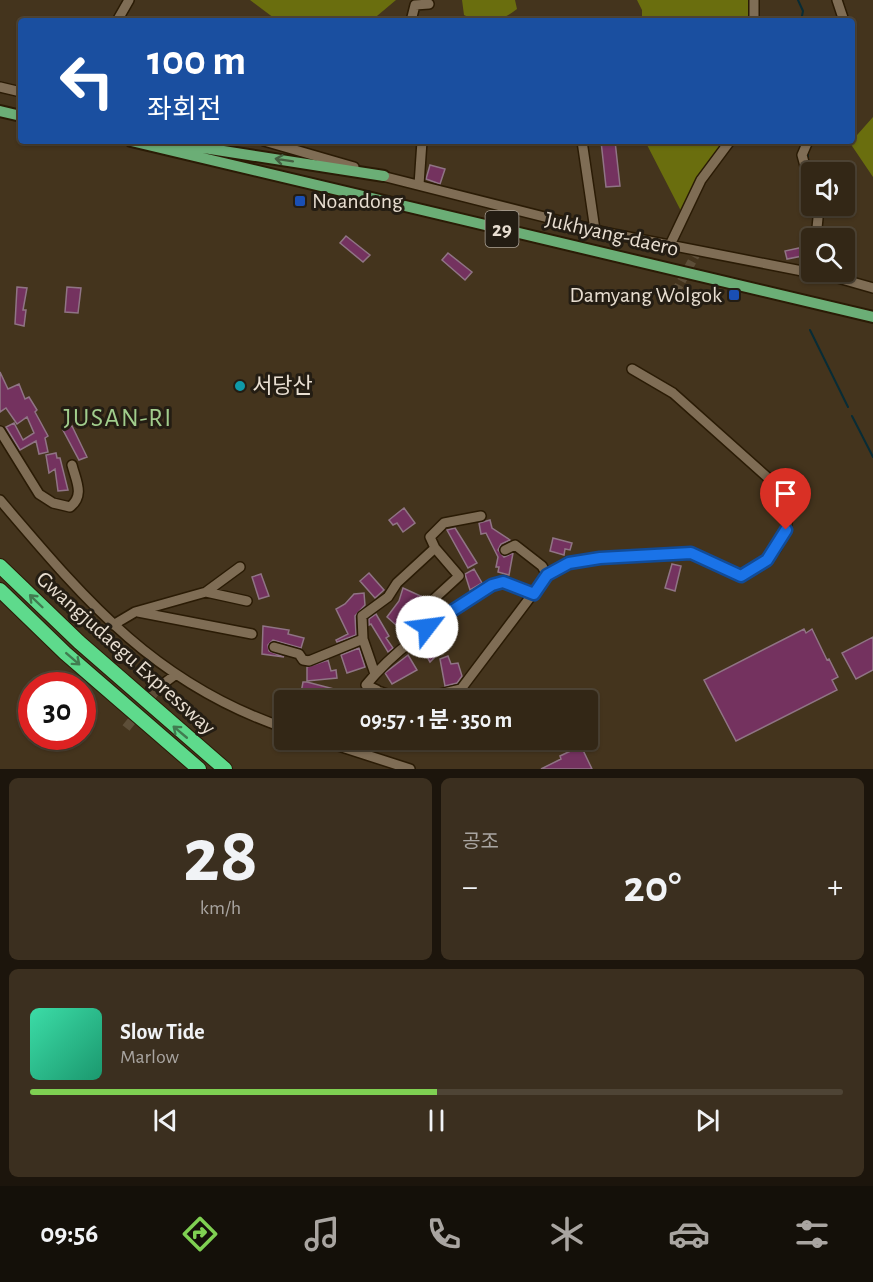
<!DOCTYPE html>
<html lang="ko">
<meta charset="utf-8">
<style>
body{margin:0;font-family:"Alegreya Sans","Noto Sans KR",sans-serif;background:#3b2f1f;color:#f1f3f6;height:100vh;display:flex;flex-direction:column;font-size:22px;white-space:nowrap}
*{box-sizing:border-box;margin:0}
p{font-size:20px;color:#a9a5a1}
.icon{flex:none;width:33px;height:33px;fill:none;stroke:currentColor;stroke-width:2;stroke-linecap:round;stroke-linejoin:round}
.map{position:relative;height:769px;overflow:hidden}
.drawer{display:flex;flex-direction:column;gap:9px;padding:9px;background:#1c150c;flex:1}
.drawer>*{flex:none}
.top-card{position:absolute;left:18px;top:18px;width:837px;height:126px;border-radius:6px;box-shadow:0 2px 4px #0004,0 0 0 2px #4e4435;background:#1a4fa0;color:#fff;overflow:hidden}
.buttons{position:absolute;left:801px;top:162px;display:grid;gap:12px}
.buttons a{display:grid;place-items:center;width:54px;height:54px;border-radius:6px;background:#332716;box-shadow:0 2px 4px #0004,0 0 0 2px #4e4435;font-size:30px}
.speed{position:absolute;left:18px;top:672px;display:flex;gap:12px;font-size:30px;font-weight:700;text-align:center}
.speed>*{display:grid;place-content:center;width:78px;height:78px;border-radius:50%;background:#332716;box-shadow:0 2px 4px #0004,0 0 0 2px #4e4435;line-height:1}
.speed .limit{border:9px solid #d22;background:#fff;color:#111}
.pin{position:absolute;display:grid;place-items:center;width:51px;height:51px;color:#fff;margin:-62px -26px;border-radius:50% 50% 50% 0;rotate:-45deg;box-shadow:0 0 6px #0007}
.pin .icon{rotate:45deg}
.me{position:absolute;width:66px;margin:-33px;rotate:60deg;stroke-linejoin:round;filter:drop-shadow(0 0 4px #0008)}
.turn{display:flex;align-items:center;gap:21px;height:126px;padding:0 30px;font-size:27px}
.turn .icon{width:78px;height:78px;stroke-width:2.5}
.turn b{display:block;font-size:42px;line-height:51px}
.big{font-size:45px;font-weight:700;line-height:1.1}
.drawer .widget{flex:1;display:flex;flex-direction:column;justify-content:center;gap:9px;min-width:0;padding:0 21px;border-radius:9px;background:#3b2f1f}
.drawer .dial{align-items:center;gap:0}
.dial b{font-size:78px;line-height:1}
.song{display:flex;align-items:center;gap:18px}
.cover{width:72px;height:72px;border-radius:9px;background:linear-gradient(135deg,hsl(160 70% 55%),hsl(160 70% 35%))}
.played{height:6px;border-radius:3px;background:linear-gradient(90deg,#7fd052 50%,#4e4435 50%)}
.keys{display:flex;justify-content:space-around;direction:ltr}
.heat{display:flex;justify-content:space-between;align-items:center;font-size:33px;direction:ltr}
.drawer .tiles{flex:1;display:grid;gap:9px;grid-template-columns:1fr 1fr}
.widget:last-child{grid-column:span 2}
.trip{position:absolute;left:274px;top:690px;width:324px;height:60px;border-radius:6px;background:#332716;box-shadow:0 2px 4px #0004,0 0 0 2px #4e4435;font-weight:700;line-height:60px;text-align:center}
.tab-bar{display:flex;height:96px;justify-content:space-around;align-items:center;background:#141009;color:#a9a5a1}
.tab-bar .icon{width:42px;height:42px}
.tab-bar .current{color:#7fd052}
.tab-bar b{font-size:27px;color:#f1f3f6}
.map>svg:first-child{display:block}
</style>
<div class="map">
<svg width="873" height="769" viewBox="0 0 873 769">
<rect width="100%" height="100%" fill="#44341d"/>
<path fill="#6a6e0e" d="M250,0h146l-25,21h-93z
M462,0h53l2,9c-16,13 -34,17 -53,6z
M637,0h115l2,21h-112v-11z
M873,117v60l-23,-34z
M645,141h92l-56,70z"/>
<g fill="none" stroke-linecap="round" stroke-linejoin="round">
<path stroke="#082c36" stroke-width="2" d="M798,0l5,11 -2,10
M808,163v-13l7,-9
M810,330l38,77
M852,416l21,41"/>
</g>
<path fill="#74325f" stroke="#907485" stroke-width="1.5" d="M601,141h14l5,45 -14,1z
M430,165l15,4 -5,15 -14,-5z
M346,236l24,19 -7,7 -23,-19z
M808,246l-1,9 -20,4 -2,-8z
M448,253l24,19 -7,8 -23,-20z
M17,287l10,1 -4,22h3l-2,16 -9,-2z
M67,287l14,1 -3,25 -13,-1z
M0,372l8,17 11,-5 6,15 4,-2 8,13 -2,2 13,24 -3,2 3,14 -9,2 -3,-13 -16,9 -14,-23 8,-4 9,17 11,-7 -7,-16 -10,7 -11,-16 -6,4z
M72,426l15,31 -8,3 -16,-30z
M56,453l1,5h3l8,32 -10,1 -3,-22 -6,4 -3,-18z
M404,508l11,15 -12,9 -6,-9 -4,2 -4,-5z
M490,520l2,8 18,12 -9,4 -3,6 6,7 9,-4 -4,22 -11,-3 1,-5h-3l2,-10 -12,-24 -5,1 -2,-11z
M455,528l22,35 -9,5 -21,-38z
M553,538l19,5 -2,7 -5,-1 -1,6 -14,-4z
M672,564l9,2 -6,25 -10,-3z
M474,569l8,14 -12,7 -5,-16z
M369,573l15,17 -9,8 -15,-17z
M261,574l8,22 -10,3 -7,-22z
M403,588l22,10 -9,10 4,18 -5,2 -9,-14 -10,11 -9,-8 12,-16z
M364,593l1,12 -10,11 1,19 -19,7 -1,-2 12,-6 -12,-25 9,-5 9,-10z
M376,614l13,22 -3,2 7,10 -5,4 -17,-28 -2,1v-6z
M263,626l26,4 -1,4 16,4 -3,10 -28,-8 -5,5 1,6 15,6 -22,-3z
M804,629l2,4 6,-4 15,31 2,-1 9,18 -6,3 5,10 -101,51 -32,-61z
M873,637v33l-17,9 -14,-26z
M428,641l11,12 -9,9 -9,-15z
M359,648l6,19 -18,6 -6,-18z
M408,655l9,15 -25,14 -7,-11z
M448,656l3,8 7,-1 4,13 -5,7 -12,3 -5,-27z
M328,660l3,11 5,-1 1,8 -30,3v-14z
M303,682h4l50,13 -3,5h-40l1,-4 -14,-3z
M581,746l11,23h-51l20,-10 -1,-3z"/>
<g fill="none" stroke-linecap="round" stroke-linejoin="round">
<path stroke="#5d4e38" stroke-width="9" stroke-dasharray="9 4.5" stroke-linecap="butt" d="M675,293l23,-43
M126,728l33,-41"/>
<g stroke="#2a1b05" stroke-width="12">
<path id="minor" d="M754,0v21
M837,0l7,21
M117,21l12,-21
M411,21l4,-16 14,-1
M0,87l21,5
M264,141l90,26
M582,141l13,89
M808,141l-6,14 10,37
M378,175l230,58 230,45 35,10
M419,185l3,-44
M815,206l3,12 -2,20
M670,245l31,-65 29,-39
M809,272l3,-13
M0,431l39,63 14,9 17,4c15,-12 6,-26 2,-42
M0,500c86,101 155,184 285,228
M505,550l10,-5 27,21 5,9
M206,592l41,9
M138,612l114,22
M113,625l22,-13 71,-20 34,-25
M427,627l-5,-17 37,-34 -24,-28 -5,-11 14,-14 37,-7
M363,639l12,35
M274,647l25,7 4,6 6,1 54,-22 -1,-23 26,-19 9,-14 38,-35
M159,687l16,-12
M377,690l-11,-5c35,-43 81,-69 126,-100l11,-3 31,12
M361,700l7,-9c14,-2 26,8 41,9
M414,700l47,-11 86,-114 22,-12 31,-5 91,-5 50,23 26,-16 9,-11 10,-19 2,-14 -5,-17 -7,-14 -103,-92 -41,-24
M320,740l90,29
M359,740l9,15"/>
</g>
<g stroke="#2a1b05" stroke-width="14">
<path id="major" d="M0,111l21,5
M131,141l742,176
M159,141l225,35"/>
</g>
<g stroke="#2a1b05" stroke-width="16">
<path id="highway" d="M0,566l79,76 146,127
M0,590l65,63 134,116"/>
</g>
<use href="#minor" stroke="#7f6d55" stroke-width="9"/>
<use href="#major" stroke="#6bae76" stroke-width="10"/>
<use href="#highway" stroke="#5eda8c" stroke-width="14"/>
</g>
<defs><path id="oneway-shaft" d="M-6 0H5M1.5-3L5.5 0L1.5 3" fill="none" stroke-width="1.6" stroke-linecap="round" stroke-linejoin="round" transform="scale(1.5)"/></defs>
<use stroke="#445e40" href="#oneway-shaft" transform="translate(284 160) rotate(-171)"/>
<g stroke="#417c50">
<use href="#oneway-shaft" transform="translate(36 601) rotate(-136)"/>
<use href="#oneway-shaft" transform="translate(73 659) rotate(41)"/>
<use href="#oneway-shaft" transform="translate(180 732) rotate(-140)"/>
</g>
<g fill="none" stroke-linecap="round" stroke-linejoin="round">
<g stroke="#114b97" stroke-width="15">
<path id="route" d="M427,627l65,-42 11,-3 31,12 13,-19 22,-12 31,-5 91,-5 50,23 26,-16 19,-30"/>
</g>
<use href="#route" stroke="#1a73e8" stroke-width="10"/>
</g>
<g fill="#1a4fb4" stroke="#241d13" stroke-width="2">
<rect x="294" y="195" width="12" height="12" rx="3"/>
<rect x="728" y="289" width="12" height="12" rx="3"/>
</g>
<circle fill="#0f9aa8" stroke="#241d13" stroke-width="2" cx="240" cy="386" r="6"/>
<g text-anchor="middle" dominant-baseline="central" stroke-width="6" stroke-linejoin="round" paint-order="stroke">
<rect fill="#241d13" stroke="#ada498" stroke-width="1.5" x="485.5" y="211" width="33" height="36" rx="4.5"/>
<g font-size="21" font-weight="bold" fill="#e8ded1">
<text x="502" y="229">29</text>
</g>
<g font-size="22" fill="#e8ded1" stroke="#241d13" text-anchor="start">
<text x="312" y="201">Noandong</text>
<text x="722" y="295" text-anchor="end">Damyang Wolgok</text>
<text x="252" y="386">서당산</text>
</g>
<g font-size="22" fill="#e8ded1" stroke="#241d13">
<text transform="translate(612 234) rotate(13)">Jukhyang-daero</text>
<text transform="translate(126 653) rotate(42)">Gwangjudaegu Expressway</text>
</g>
<g font-size="26" letter-spacing="1.5" fill="#a1cd8c" stroke="#241d13">
<text x="118" y="418">JUSAN-RI</text>
</g>
</g>
</svg>
<div class="buttons">
<a><svg class="icon" aria-label="sound" viewBox="0 0 24 24"><path d="M4 9h4l5-4v14l-5-4H4zM17 9q2 3 0 6"/></svg></a>
<a><svg class="icon" aria-label="search" viewBox="0 0 24 24"><circle cx="10" cy="10" r="6"/><path d="M15 15l6 6"/></svg></a>
</div>
<div class="speed"><div class="limit">30</div></div>
<div class="pin" style="left:786px;top:530px;background:#d93025"><svg class="icon" aria-label="arrive" viewBox="0 0 24 24"><path d="M6 21V4h12l-3 4 3 4H6"/></svg></div>
<svg class="me" style="left:427px;top:627px" viewBox="-20 -20 40 40"><circle r="19" fill="#fff"/><path d="M0-13L10 11 0 6-10 11z" fill="#1a73e8"/></svg>
<div class="trip">09:57 · 1 분 · 350 m</div>
<div class="top-card">
<div class="turn"><svg class="icon" aria-label="left" viewBox="0 0 24 24"><path d="M17 20v-9H6M10 6l-5 5 5 5"/></svg><div><b>100 m</b>좌회전</div></div>
</div>
</div>
<section class="drawer">
<div class="tiles">
<div class="widget dial"><b>28</b><p>km/h</p></div>
<div class="widget"><p>공조</p>
<div class="heat"><a>−</a><b class="big">20°</b><a>+</a></div>
</div>
<div class="widget">
<div class="song"><i class="cover"></i><div><b>Slow Tide</b><p>Marlow</p></div></div>
<div class="played"></div>
<div class="keys"><svg class="icon" aria-label="previous" viewBox="0 0 24 24"><path d="M18 5L8 12l10 7zM5 5v14"/></svg><svg class="icon" aria-label="pause" viewBox="0 0 24 24"><path d="M8 5v14M16 5v14"/></svg><svg class="icon" aria-label="next" viewBox="0 0 24 24"><path d="M6 5l10 7-10 7zM19 5v14"/></svg></div>
</div>
</div>
</section>
<nav class="tab-bar">
<b>09:56</b>
<svg class="icon current" aria-label="directions" viewBox="0 0 24 24"><path d="M12 3l9 9-9 9-9-9zM9 14v-3h6M13 9l2 2-2 2"/></svg>
<svg class="icon" aria-label="music" viewBox="0 0 24 24"><path d="M9 18V5l10-2v13"/><circle cx="6" cy="18" r="3"/><circle cx="16" cy="16" r="3"/></svg>
<svg class="icon" aria-label="phone" viewBox="0 0 24 24"><path d="M5 4h4l2 5-3 2q2 4 5 5l2-3 5 2v4C11 20 4 13 5 4z"/></svg>
<svg class="icon" aria-label="climate" viewBox="0 0 24 24"><path d="M12 3v18M4 7l16 10M4 17L20 7"/></svg>
<svg class="icon" aria-label="car" viewBox="0 0 24 24"><path d="M5 17H2v-5l4-1 3-4h7l3 4 3 1v5h-3M9 17h6M6 11h13"/><circle cx="7" cy="17" r="2"/><circle cx="17" cy="17" r="2"/></svg>
<svg class="icon" aria-label="filters" viewBox="0 0 24 24"><path d="M4 7h16M4 17h16"/><circle cx="9" cy="7" r="2"/><circle cx="15" cy="17" r="2"/></svg>
</nav>
